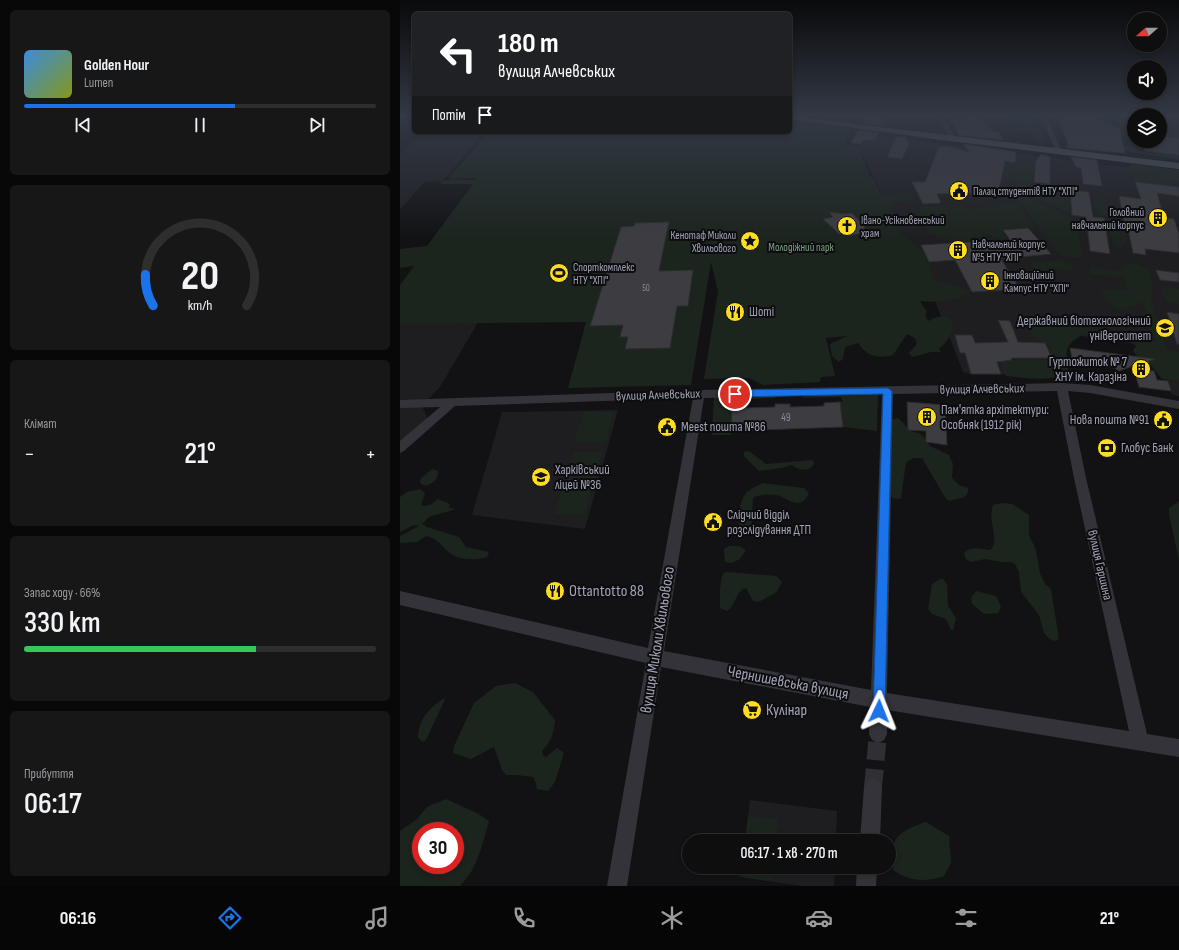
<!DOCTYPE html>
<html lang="uk">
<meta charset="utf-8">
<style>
body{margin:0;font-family:"Sofia Sans Condensed",sans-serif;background:#171718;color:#f1f3f6;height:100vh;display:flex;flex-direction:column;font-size:15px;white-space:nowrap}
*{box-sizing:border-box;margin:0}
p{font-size:13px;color:#9b9c9e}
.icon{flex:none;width:22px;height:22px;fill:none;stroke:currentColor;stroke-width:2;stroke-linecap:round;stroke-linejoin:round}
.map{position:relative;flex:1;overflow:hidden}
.side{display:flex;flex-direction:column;gap:10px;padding:10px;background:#080808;width:400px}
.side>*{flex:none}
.guide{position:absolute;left:12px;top:12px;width:380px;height:122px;border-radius:6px;box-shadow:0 2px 6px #0003,0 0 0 1px #2e2e2f;background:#202124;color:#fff;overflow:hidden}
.needle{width:26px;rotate:250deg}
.controls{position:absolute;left:727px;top:12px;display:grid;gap:8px}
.controls a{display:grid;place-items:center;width:40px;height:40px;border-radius:50%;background:#0e0e0f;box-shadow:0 2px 6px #0003,0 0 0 1px #2e2e2f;font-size:20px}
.speed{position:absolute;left:12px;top:822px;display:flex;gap:8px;font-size:20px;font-weight:700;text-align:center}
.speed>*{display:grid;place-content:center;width:52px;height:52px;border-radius:50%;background:#0e0e0f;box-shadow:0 2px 6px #0003,0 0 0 1px #2e2e2f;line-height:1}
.speed .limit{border:6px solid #d22;background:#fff;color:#111}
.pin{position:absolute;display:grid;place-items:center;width:34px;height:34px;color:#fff;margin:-17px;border:2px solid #fff;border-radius:50%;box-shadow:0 1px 4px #0007}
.me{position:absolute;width:44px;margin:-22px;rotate:2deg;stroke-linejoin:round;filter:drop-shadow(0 0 3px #0008)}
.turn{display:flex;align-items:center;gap:14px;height:84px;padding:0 20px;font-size:18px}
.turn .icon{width:52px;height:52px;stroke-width:2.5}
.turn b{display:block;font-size:28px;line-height:34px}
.then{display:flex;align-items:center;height:38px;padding:0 20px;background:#0003;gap:8px;font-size:15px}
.big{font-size:30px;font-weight:600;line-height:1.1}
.side .widget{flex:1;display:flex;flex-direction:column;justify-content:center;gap:6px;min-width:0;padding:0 14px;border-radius:6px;background:#171718}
.side .dial{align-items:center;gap:0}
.dial svg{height:104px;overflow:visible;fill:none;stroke:#2e2e2f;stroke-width:7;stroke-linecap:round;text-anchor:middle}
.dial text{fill:#f1f3f6;stroke:none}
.song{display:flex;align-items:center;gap:12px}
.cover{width:48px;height:48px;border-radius:6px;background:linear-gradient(135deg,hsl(210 70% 55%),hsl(70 70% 35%))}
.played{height:4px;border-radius:2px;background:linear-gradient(90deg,#1a73e8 60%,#2e2e2f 60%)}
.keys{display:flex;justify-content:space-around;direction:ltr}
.heat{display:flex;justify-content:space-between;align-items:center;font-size:22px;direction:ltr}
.charge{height:6px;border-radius:3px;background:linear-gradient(90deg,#34c759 66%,#2e2e2f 0)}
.trip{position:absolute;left:282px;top:834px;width:214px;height:40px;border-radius:20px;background:#0e0e0f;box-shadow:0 2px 6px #0003,0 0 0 1px #2e2e2f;font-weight:600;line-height:40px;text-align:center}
.tabs{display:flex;height:64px;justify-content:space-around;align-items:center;background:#060606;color:#9b9c9e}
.tabs .icon{width:28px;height:28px}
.tabs .selected{color:#1a73e8}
.tabs b{font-size:18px;color:#f1f3f6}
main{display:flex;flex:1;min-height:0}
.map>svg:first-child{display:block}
</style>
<main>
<section class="side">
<div class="widget">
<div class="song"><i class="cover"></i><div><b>Golden Hour</b><p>Lumen</p></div></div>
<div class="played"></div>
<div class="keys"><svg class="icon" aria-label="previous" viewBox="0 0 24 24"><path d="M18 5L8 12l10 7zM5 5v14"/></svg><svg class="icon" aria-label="pause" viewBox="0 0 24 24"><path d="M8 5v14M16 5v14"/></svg><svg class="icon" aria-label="next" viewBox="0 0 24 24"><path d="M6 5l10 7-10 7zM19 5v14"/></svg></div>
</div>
<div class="widget dial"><svg viewBox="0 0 100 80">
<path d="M14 69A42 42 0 1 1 86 69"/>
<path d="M14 69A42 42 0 0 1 8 45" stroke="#1a73e8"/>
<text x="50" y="56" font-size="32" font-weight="700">20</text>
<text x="50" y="72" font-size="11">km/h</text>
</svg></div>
<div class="widget"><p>Клімат</p>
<div class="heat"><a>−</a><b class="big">21°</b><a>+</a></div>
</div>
<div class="widget"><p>Запас ходу · 66%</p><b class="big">330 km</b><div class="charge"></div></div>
<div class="widget"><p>Прибуття</p><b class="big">06:17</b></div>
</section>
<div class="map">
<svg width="779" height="886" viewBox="0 0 779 886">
<rect width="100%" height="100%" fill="#121214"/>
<path fill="#1e1e21" d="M22,132h62l-41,49 -19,1 -24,28v-56z
M466,134l232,30 81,8v224l-7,-1 -15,-48 -102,-15 11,43 -95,-1 -8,-2 -29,-73 -76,-153z
M0,313l80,6 -40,68 -18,19 6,13 -28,23z
M218,410l-33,119 -113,-14 30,-103z
M350,800l87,11 -1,30h-91z
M341,867h94l-1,19h-31l-63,-9z"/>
<path fill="#1c241e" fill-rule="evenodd" d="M601,116h34l9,27 -7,-2 -4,-7 -19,-3 5,-4z
M696,116h29l1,4c-10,1 -23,7 -30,-4z
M760,116h9l10,14v8l-9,-1 -4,-11 -6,-1z
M390,119l59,9 -2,1 3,1 -5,14 13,2 12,30 3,1 8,17c7,3 21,-1 32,2v3l-4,2 -19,3v7l4,3 9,21 17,13 6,7 8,25 23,6 12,6c-10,11 -35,10 -49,9l7,11 -2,2 3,7c9,-4 16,-8 24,-1 3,11 -4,21 -13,29l2,3h-10l-19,5 -3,-4 8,-9 -2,-6 -8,-4 -14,21c-16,4 -26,1 -35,-12l-13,4 -2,12 -4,3 -7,-6 -2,-12 17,-8 -21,2 9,38 -14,1 -1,5 -57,3 -14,-7 -45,1 14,-88 -7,-29 -20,123 -123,3 18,-66 -186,2v-39l14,-19 -14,2v-19l27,-3 46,-62h-31l-4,-2 14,-3 24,1 1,-2h-29l41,-46h301v-10l28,4v-2z
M723,145l9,1c5,8 35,8 46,9l1,4 -50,-7 -3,-2z
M604,162l9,2 -2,16 -9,-2z
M616,164l17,2 -1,17 -18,-3z
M732,164l47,6v3h-4l4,5v5l-45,-10 -4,-2 -3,-4z
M733,174l31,7v4l-29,-3z
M615,182l54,8 1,23 -54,-23z
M618,193l58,27 7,37h-16l-9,-3 -43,-59z
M697,197c8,4 15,9 12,19l-4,1 -9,-5 -3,-12z
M613,203l5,1 15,20 -1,3 -30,3 3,7 -2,2c-8,0 -14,-6 -21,-6l2,5c-19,9 -39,2 -56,-6l-9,-18 1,-8 27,-1 24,4z
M713,222l12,3 1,2v16l-5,5 -7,-4 -6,-18z
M660,260l14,7 -3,3 -24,-3 2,14 -7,-1 -11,-17z
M735,263l15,7 3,22 -2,8 16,50 12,2v29l-17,-2 -16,-20 -9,-3 -4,-5 3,-5 -5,-4 -47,-8c-21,11 -18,17 -16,37 -17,12 -41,7 -62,5l-4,-6 -1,-7 3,-3h50l-6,-15c-9,-5 -15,-7 -18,-16l10,-6 24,1 15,4 24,2 36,11 17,1 -13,-40c-14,4 -19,13 -34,2l-1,-4 -7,-7c7,-6 18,-3 26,-2l-3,-13 -33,-4 -2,-3 2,-4 29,4 6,-6z
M761,287l18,2v15l-13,-2z
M478,393l-1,38 -34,-4 -3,-25h3l-2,-5 -38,1v-3z
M375,395v3l-43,2 -1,35h-19l2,-39z
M184,412h30l-8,30h-32z
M498,418l13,13 8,2 5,4 6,9 19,9 4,9 -1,14 7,7 9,3v4l-3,5 -15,4 -4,-2 -24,-41h-8l-8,4 -5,36 -4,1 -5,-1 -4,-9 3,-69z
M349,451l17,13 47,-4 1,4c-6,9 -14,6 -23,1l-9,3 -23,3 -15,-15v-4z
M174,452h28l-17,62h-31z
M32,469l6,2c0,10 -5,12 -13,15l-5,-3 1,-5z
M362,483l42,5 5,5c-8,20 -24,3 -33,2 -8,-1 -16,-1 -23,3l-2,31 -5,4 -6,-1c-2,-11 -2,-29 6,-39 4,-4 11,-7 16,-10z
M20,489l5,4 -4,12c6,3 12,-2 17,-6l12,5 -1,4 7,1 -27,8 -7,7 5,3 32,10 7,10 23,5 -2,5c-6,3 -24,3 -32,-1 -12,-5 -13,-16 -29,-20l-9,6 -17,1v-7l19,-10 -5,-1 -14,7v-35l7,-5z
M779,501v59l-10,-45v-7z
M602,503l10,1 17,11v20l7,15 4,23 5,11 6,5 8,50 -4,2 -5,-2 -6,-6 -5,-18 -18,-23 -2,-20 -4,-8 -4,-2h-9l-17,-3 -14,3 -5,-3 -2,-5 3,-4 8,-2 15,2c11,-9 -3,-27 3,-45z
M329,546h10l7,4 -6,9 -8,4 -7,-1 -1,-13z
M327,572l49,4 6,6 -5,10 -18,10 -6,-1 -7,-13c-11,3 -9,16 -19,23l-7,-3c0,-11 -1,-23 3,-34z
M542,578l5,6 1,22 8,12 -3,12h-2l-5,-11 -14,-5 -4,-5 4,-25z
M576,591l20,5 5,11 -3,6 -14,1 -12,-10 -1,-6z
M115,683l18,9 22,28c-1,14 -4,21 -13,31l1,5 3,1 11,-9 7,5 -9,29 -7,9 -11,-2 -1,-6 -3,-6 -16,-2h-11l-4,-5 -8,-23 -23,12 -18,-6 1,-7 20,-43 22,-17z
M46,697l-20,43 -4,2 -4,-5c1,-19 12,-30 28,-40z
M46,799l33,15 10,7c-7,24 -11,47 -29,65h-60v-55l16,-11 11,-13zM21,831h34v34h-34z
M348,816l30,3 -2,22h-31z
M526,822l23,14 2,27 -7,13c-19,6 -34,6 -51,-6 -4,-32 4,-38 33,-48z
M342,867h31l-1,14 -32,-4z"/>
<path fill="#3c3c41" stroke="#2c2c30" d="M466,116h6l15,2 -4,8 -21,-3z
M567,116l15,1 11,15h5l6,8 -45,-5 -9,-16h19z
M657,116h38l2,4 22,8 6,25 -58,-5 1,-4z
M761,116l8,21 10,1v17l-34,-4 -3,-10h18z
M458,130l21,3 -4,8 -11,-1 -4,4 -9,-1z
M496,137h10l3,7 -7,15 -15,-2z
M564,144l52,8 -1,11 -10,-2 -6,28 4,6 -26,1h-5l-2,-3 -33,1 4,9 -18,1 -11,-22h13l14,-35 8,-1 22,6z
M641,154l9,3v27l-16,-2 2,-21z
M671,157l26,3 5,26 -19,-2 -2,-16 -5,-1z
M735,182l44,5v9l-22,-3 7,25 10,1 5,15v19l-34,-4 1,6 -13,-2 -6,-29 -3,-1 -5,-27 22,3z
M670,190l19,2 4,25 11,1 6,36 -20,-3 -4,-34 -14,-2z
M429,212l16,2 7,-1 13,14 -3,6 -13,3 -4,-4 -6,2 -16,-15 10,-2z
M269,222l-10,49 34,-1 -5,36h-11l-7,42 -45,1 3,-12h-8l3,-12 -33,1 31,-99 13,-1 1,-3z
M628,228l23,26 -50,5 19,30 -48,3 -17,-32 -26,2 -8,-17 66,-4 3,5 23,-2 -10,-14z
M756,270l23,3v9l-19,-2z
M767,312l12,2v30h-2z
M598,320l12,1 8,21 27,1 7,15h-40l-1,2 -14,2 4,12h-30l-6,-21h-5l-5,-18h17l3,8 33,-1z
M670,348l85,11 -9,3 2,8 6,1 3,9 11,1 3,10 -32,-4 -6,-21 -14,5 -4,-3 -42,-5z
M440,402l3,25 -112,4 1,-25 14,-1v3l29,-1v-3h15v3l34,-1v-3z
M507,402l38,3 2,40 -21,-3v-11l-18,-1z"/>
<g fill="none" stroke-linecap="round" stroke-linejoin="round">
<path stroke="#2f2f34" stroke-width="18" stroke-dasharray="18 9" stroke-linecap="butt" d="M473,787l5,-53"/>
<path fill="#333339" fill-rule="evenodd" d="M537,116h6l13,23 -1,1h-4z
M641,116h6l15,36 -1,1 -5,-1z
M662,383l28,2 89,16v8l-89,-16 -22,-2 18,87 61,256 32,5v18l-292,-47v24l-3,6 -6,3 -6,-3 -3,-6 1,-27 -209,-40 -34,219h-20l39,-223 -246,-58v-14l248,57 45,-250 -238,8 -51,45 -4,2v-12l40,-34 -40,1v-8l299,-10zM657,391l17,87 55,253 -242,-38 6,-299zM482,394l-11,296 -207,-39 40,-253z
M473,778l6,3 3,6 -2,54h-20l4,-54 3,-6z
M457,867h20l-1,19h-20z"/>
<path fill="#4e4f58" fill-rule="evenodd" d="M390,116l389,47v6l-245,-30 -144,-20z"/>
</g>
<linearGradient id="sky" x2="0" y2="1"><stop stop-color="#0a0a0b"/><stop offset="0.48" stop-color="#333945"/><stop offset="1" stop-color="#333945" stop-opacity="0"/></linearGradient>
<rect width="779" height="240" fill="url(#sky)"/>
<path fill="#1a73e8" stroke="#114b97" d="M488,388l4,3 -7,320 -2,5 -4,1 -5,-1 -1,-5 10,-317 -148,3 -4,-3 4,-4z"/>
<defs>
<g id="civic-disc" transform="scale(1)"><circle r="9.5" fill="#fddd20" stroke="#0d0d0f"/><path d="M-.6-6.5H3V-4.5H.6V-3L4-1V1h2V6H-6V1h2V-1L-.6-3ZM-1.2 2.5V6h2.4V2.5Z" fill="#111"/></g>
<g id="building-disc" transform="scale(1)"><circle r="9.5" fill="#fddd20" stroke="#0d0d0f"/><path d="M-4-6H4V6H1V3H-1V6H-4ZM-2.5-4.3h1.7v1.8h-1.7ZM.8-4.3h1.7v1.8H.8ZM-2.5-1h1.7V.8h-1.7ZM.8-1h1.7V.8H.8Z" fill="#111"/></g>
<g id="church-disc" transform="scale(1)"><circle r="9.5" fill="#fddd20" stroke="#0d0d0f"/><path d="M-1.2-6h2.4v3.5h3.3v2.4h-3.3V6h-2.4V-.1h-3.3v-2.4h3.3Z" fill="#111"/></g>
<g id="sight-disc" transform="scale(1)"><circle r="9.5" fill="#fddd20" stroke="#0d0d0f"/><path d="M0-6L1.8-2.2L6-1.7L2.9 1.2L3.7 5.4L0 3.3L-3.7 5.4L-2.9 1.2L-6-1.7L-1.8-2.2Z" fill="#111"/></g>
<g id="stadium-disc" transform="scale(1)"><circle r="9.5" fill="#fddd20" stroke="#0d0d0f"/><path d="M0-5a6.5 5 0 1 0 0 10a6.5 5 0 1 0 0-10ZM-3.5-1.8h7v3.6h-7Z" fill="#111"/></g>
<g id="restaurant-disc" transform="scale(1)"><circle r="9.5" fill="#fddd20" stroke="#0d0d0f"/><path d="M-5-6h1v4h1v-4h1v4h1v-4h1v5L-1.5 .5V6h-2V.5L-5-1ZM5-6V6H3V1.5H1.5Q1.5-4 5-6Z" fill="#111"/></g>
<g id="university-disc" transform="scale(1)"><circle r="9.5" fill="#fddd20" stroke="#0d0d0f"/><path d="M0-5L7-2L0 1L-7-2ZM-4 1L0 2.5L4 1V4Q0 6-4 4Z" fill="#111"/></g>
<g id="bank-disc" transform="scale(1)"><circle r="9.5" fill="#fddd20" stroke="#0d0d0f"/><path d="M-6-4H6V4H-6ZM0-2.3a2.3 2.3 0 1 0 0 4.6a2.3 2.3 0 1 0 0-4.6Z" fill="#111"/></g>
<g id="school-disc" transform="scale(1)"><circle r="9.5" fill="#fddd20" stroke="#0d0d0f"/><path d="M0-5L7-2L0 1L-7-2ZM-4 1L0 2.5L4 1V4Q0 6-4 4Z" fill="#111"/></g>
<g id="supermarket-disc" transform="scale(1)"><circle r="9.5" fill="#fddd20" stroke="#0d0d0f"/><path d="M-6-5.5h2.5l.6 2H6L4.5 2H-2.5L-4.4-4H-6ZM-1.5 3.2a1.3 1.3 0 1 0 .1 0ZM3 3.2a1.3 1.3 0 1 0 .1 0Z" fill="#111"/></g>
</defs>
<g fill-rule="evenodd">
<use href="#civic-disc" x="559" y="191"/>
<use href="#building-disc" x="758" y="218"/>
<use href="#church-disc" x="447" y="226"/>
<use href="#sight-disc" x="350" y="241"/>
<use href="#building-disc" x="558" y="250"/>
<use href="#stadium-disc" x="159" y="273"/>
<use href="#building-disc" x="590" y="281"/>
<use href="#restaurant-disc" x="335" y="312"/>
<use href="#university-disc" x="765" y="328"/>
<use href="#building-disc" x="741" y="369"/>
<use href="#building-disc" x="527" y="417"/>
<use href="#civic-disc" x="763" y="420"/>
<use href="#civic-disc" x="267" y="427"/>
<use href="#bank-disc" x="707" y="448"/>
<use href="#school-disc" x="141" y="477"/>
<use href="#civic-disc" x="313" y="522"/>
<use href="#restaurant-disc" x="155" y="591"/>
<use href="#supermarket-disc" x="352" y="710"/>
</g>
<g text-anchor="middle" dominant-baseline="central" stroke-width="4" stroke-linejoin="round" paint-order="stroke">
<g font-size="9" fill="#888a98">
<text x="246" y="288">50</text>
</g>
<g font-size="11" fill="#a2a4b5" stroke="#0d0d0f" text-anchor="start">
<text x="573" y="191">Палац студентів НТУ "ХПІ"</text>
<text x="744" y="212" text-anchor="end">Головний<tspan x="744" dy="13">навчальний корпус</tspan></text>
<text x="461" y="220">Івано-Усікновенський<tspan x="461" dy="13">храм</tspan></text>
<text x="336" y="235" text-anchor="end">Кенотаф Миколи<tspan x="336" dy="13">Хвильового</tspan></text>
<text x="572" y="244">Навчальний корпус<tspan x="572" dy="13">№5 НТУ "ХПІ"</tspan></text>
<text x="173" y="267">Спорткомплекс<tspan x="173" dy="13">НТУ "ХПІ"</tspan></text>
<text x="604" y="275">Інноваційний<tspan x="604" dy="13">Кампус НТУ "ХПІ"</tspan></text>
</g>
<g font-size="11" fill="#78a282" stroke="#0d0d0f">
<text x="401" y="247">Молодіжний парк</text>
</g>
<g font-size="11" fill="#888a98">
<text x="386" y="417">49</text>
</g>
<g font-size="13" fill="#a2a4b5" stroke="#0d0d0f" text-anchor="start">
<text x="349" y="312">Шоті</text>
<text x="751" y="321" text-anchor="end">Державний біотехнологічний<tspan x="751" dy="15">університет</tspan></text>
<text x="727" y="362" text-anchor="end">Гуртожиток № 7<tspan x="727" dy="15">ХНУ ім. Каразіна</tspan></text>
<text x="541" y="410">Пам'ятка архітектури:<tspan x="541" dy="15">Особняк (1912 рік)</tspan></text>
<text x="749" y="420" text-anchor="end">Нова пошта №91</text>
<text x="281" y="427">Meest пошта №86</text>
<text x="721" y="448">Глобус Банк</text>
<text x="155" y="470">Харківський<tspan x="155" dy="15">ліцей №36</tspan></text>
<text x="327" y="515">Слідчий відділ<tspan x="327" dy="15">розслідування ДТП</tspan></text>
</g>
<g font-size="13" fill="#a2a4b5" stroke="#0d0d0f">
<text transform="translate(582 389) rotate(-1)">вулиця Алчевських</text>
<text transform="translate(258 395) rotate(-2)">вулиця Алчевських</text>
<text transform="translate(700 565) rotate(77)">вулиця Гаршина</text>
</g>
<g font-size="16" fill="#a2a4b5" stroke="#0d0d0f" text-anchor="start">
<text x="169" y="591">Ottantotto 88</text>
<text x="366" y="710">Кулінар</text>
</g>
<g font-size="16" fill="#a2a4b5" stroke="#0d0d0f">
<text transform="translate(258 640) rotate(-81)">вулиця Миколи Хвильового</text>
<text transform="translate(388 683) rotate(11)">Чернишевська вулиця</text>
</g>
</g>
</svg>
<div class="controls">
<a><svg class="needle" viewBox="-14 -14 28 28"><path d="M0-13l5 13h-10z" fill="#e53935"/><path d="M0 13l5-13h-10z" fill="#9b9c9e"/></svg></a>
<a><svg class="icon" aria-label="sound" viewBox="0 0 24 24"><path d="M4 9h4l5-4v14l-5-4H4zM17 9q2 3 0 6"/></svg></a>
<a><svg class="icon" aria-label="layers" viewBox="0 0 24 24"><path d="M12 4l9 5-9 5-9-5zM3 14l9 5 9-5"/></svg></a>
</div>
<div class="speed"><div class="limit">30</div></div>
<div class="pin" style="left:335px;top:394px;background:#d93025"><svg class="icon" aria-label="arrive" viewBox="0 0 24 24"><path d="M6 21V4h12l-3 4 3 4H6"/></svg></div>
<svg class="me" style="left:479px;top:711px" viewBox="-20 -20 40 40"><path d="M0-17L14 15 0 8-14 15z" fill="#1a73e8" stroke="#fff" stroke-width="4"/></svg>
<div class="trip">06:17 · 1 хв · 270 m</div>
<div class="guide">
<div class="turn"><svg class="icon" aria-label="left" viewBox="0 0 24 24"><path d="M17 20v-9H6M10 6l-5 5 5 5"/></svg><div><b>180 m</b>вулиця Алчевських</div></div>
<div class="then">Потім<svg class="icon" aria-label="arrive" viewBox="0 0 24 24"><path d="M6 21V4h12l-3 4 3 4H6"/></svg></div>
</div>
</div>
</main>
<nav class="tabs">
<b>06:16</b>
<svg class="icon selected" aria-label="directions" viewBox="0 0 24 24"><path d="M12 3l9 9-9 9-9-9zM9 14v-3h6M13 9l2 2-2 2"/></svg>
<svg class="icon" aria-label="music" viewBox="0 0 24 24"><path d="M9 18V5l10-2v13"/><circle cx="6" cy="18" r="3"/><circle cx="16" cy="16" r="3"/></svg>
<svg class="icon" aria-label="phone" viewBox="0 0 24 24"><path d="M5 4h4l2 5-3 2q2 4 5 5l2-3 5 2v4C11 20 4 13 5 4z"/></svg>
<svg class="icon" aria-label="climate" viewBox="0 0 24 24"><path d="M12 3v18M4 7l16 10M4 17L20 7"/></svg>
<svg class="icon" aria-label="car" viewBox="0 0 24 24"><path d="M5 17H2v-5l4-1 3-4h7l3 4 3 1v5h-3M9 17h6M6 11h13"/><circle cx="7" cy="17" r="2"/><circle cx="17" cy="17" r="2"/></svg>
<svg class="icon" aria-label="filters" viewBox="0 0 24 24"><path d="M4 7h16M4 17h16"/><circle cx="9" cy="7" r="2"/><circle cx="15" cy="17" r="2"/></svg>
<b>21°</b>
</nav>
